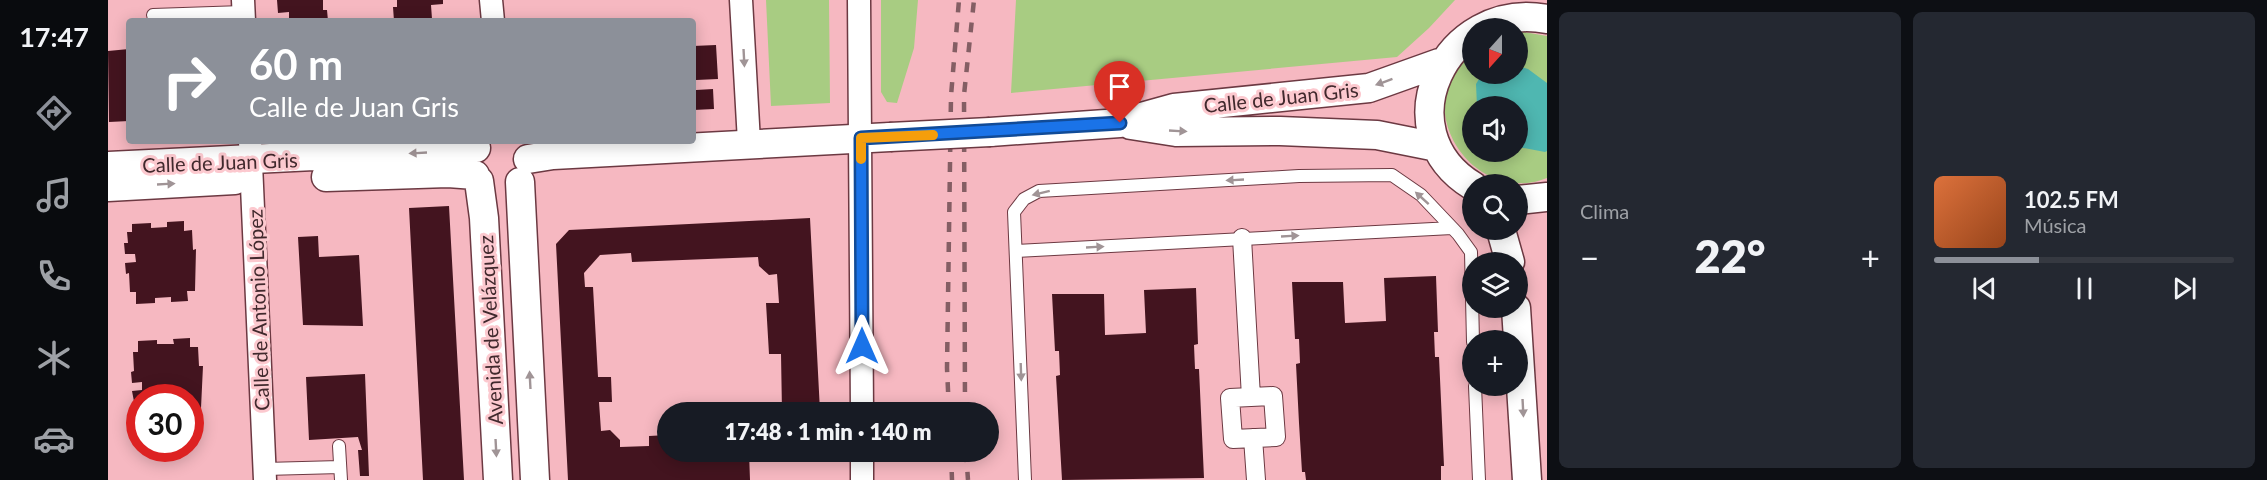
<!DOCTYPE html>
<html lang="es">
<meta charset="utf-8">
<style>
body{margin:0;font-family:Lato,sans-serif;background:#242831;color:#f1f3f6;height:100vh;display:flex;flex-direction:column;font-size:22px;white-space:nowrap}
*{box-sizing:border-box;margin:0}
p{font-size:20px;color:#9ea1a6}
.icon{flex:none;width:33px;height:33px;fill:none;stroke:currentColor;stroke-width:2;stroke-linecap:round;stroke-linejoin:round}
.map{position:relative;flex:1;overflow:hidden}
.drawer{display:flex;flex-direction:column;gap:12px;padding:12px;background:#0d0f14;width:720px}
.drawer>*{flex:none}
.banner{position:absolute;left:18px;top:18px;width:570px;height:126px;border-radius:6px;box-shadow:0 3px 15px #0003;background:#8c9099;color:#fff;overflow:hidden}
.needle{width:39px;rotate:201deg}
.controls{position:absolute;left:1354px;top:18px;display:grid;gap:12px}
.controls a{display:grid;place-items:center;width:66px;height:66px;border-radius:50%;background:#171b24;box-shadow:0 3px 15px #0003;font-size:30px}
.speed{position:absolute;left:18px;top:384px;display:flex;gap:12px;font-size:30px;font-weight:700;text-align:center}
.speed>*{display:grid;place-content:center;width:78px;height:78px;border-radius:50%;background:#171b24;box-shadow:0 3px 15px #0003;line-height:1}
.speed .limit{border:9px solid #d22;background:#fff;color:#111}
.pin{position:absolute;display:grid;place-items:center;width:51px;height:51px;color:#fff;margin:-62px -26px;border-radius:50% 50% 50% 0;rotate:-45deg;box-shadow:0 0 6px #0007}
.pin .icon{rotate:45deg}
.me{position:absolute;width:66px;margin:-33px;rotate:0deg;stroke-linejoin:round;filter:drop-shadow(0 0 4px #0008)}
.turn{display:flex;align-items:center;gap:21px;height:126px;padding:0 24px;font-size:27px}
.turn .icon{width:78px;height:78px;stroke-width:2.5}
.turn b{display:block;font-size:42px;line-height:51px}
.big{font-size:45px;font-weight:800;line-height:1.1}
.drawer .tile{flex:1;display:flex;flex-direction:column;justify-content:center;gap:9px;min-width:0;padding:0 21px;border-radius:9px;background:#242831}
.song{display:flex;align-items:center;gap:18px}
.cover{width:72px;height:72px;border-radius:9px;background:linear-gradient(135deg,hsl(20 70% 55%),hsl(20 70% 35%))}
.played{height:6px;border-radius:3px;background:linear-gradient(90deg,#8c9099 35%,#363941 35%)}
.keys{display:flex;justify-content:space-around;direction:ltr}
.heat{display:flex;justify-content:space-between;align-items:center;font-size:33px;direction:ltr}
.drawer .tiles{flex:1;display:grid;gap:12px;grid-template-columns:repeat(2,1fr)}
.trip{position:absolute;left:549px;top:402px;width:342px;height:60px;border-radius:30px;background:#171b24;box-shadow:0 3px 15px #0003;font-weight:800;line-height:60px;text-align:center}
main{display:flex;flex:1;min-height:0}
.tabs{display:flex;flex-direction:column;width:108px;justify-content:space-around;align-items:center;background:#090b0e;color:#9ea1a6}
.tabs .icon{width:42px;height:42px}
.tabs .active{color:#8c9099}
.tabs b{font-size:27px;color:#f1f3f6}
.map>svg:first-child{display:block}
</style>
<main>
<nav class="tabs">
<b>17:47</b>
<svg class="icon active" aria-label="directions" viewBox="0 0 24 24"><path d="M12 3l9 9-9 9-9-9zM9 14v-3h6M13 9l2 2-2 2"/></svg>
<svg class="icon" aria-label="music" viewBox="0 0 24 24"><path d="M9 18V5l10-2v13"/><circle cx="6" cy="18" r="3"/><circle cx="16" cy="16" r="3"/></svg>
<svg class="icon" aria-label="phone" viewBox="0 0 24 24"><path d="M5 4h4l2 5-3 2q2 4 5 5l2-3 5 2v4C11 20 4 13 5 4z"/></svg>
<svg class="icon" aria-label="climate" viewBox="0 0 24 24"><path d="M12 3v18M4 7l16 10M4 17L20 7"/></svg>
<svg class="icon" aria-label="car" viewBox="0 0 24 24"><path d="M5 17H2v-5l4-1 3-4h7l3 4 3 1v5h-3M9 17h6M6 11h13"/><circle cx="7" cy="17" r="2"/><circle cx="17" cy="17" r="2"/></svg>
</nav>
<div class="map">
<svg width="1439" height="480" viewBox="0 0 1439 480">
<rect width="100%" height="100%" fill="#f6b8c1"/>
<path fill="#a8cc82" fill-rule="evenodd" d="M658,0h63l1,103 -59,3z
M773,0h37l-4,48 -17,55 -10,-1 -6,-10z
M908,0h439l-26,28 -32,29 -386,36z
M1410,31l29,5v142c-53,22 -109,-28 -102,-83 3,-20 16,-32 28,-47v26h45zM1365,106h45v46h-45z"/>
<path fill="#4fb7b1" d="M1410,66l10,3 19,14v68l-2,1 -27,-5v-41h-41l-1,-22 6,-10h36z"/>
<path fill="#43141f" d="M169,0h46v10h4l1,11h-39v-9l-11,1z
M289,0h46v4l-12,1 1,14 -38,2 -1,-14h4z
M608,45l2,34 -22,1v10l17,-1 1,20 -21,1v-64z
M21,49v72l-20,1 -1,-71z
M341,206l15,274h-41l-14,-272z
M702,218l10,193 -38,1 -1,-58h-12l-3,-51h13l-2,-29 -8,1 -10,-9 -1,-9 -126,5 -1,-9 -31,2 -16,18 1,14h8l5,90h13l1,25h-13l2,29 9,-1 10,10v7l29,-1v-10l19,-1v17h81l1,28h-182l-12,-236 13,-14z
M76,221v10l8,-1 1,20 3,-1 -1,42h-8l1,10 -17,1v-5l-16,1v5l-19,1v-12h-6l-1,-19 -3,1 -1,-11 11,-1 -1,-8h-10l-1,-11h4l-1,-11h5v-8l19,-1v5l16,-1v-5z
M210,236l1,21 40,-2 4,71 -60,-1 -5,-88z
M1328,276l2,56h-4l1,25h4l5,109h-3v14h-135l-1,-8h-3l-3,-49 -3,-59 4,-1 -1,-24h-4l-3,-57h51l2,41 41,-2 -2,-43z
M1088,288l2,56 -4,1 1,24h4l5,109 -142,2 -6,-104 4,-1 -1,-24h-4l-3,-57h52l1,41 41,-2 -2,-43z
M82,338v9h8l1,19h4l-2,42h-8l1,10h-4v-20h-50v14h-4l-4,-21 10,-1v-8l-10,1 -1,-11 3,-1 -1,-19h5v-11l19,-1v4h17l-1,-5z
M257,374l4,102h-9l-2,-26h4l-4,-13 -49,3 -3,-63z"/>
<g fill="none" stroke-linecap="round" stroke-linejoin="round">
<g stroke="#6c3942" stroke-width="14">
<path id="service" d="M45,15l90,-3
M908,251l436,-23
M1367,386l4,94
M231,446l2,34
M157,469l75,-2
M917,480l-11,-268 10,-13 15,-8 260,-15 93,-1 29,20 37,39 13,18 2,90"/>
</g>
<g stroke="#6c3942" stroke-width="20">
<path id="pedestrian" d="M1134,238l9,159
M1165,396l3,41 -43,2 -3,-41z
M1145,438l3,42"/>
</g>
<g stroke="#6c3942" stroke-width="25">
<path id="minor" d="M135,0l1,21
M383,0l2,21
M633,0l8,142
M751,0l3,412
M142,141l15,339
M754,452v28"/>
</g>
<g stroke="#6c3942" stroke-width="31">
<path id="tertiary" d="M1023,125l45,7 104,-1 97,4 60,12
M882,132l130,-9 54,-15 195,-20 70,-25
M420,159l25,-4 337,-18
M0,166l368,-18
M218,177l122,-4 27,2
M371,181l5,37 14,262
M412,182l15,298
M1365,186c-90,-55 -28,-186 74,-167
M0,187l127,-7
M1410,200l29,-3
M1393,230l9,32
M1408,308l11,172"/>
</g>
<use href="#service" stroke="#fff" stroke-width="12"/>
<use href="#pedestrian" stroke="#fff" stroke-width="18"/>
<use href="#minor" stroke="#fff" stroke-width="22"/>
<use href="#tertiary" stroke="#fff" stroke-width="28"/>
<path stroke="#845e64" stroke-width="4.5" stroke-dasharray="10 10" stroke-linecap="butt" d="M841,412l-2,-44 4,-272 8,-96
M857,412l-1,-317 10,-95
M843,452l1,28
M858,452l2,28"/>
<g stroke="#6c3942" stroke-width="31" stroke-linecap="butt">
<path id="tertiary-bridge" d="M782,137l100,-5"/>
</g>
<use href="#tertiary-bridge" stroke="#fff" stroke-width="28"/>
</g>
<defs><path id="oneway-solid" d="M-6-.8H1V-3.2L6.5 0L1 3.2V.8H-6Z" transform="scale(1.5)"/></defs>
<g fill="#a09496">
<use href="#oneway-solid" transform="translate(636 58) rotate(87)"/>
<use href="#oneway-solid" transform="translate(1276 82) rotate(160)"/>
<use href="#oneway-solid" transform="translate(1070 131) rotate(3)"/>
<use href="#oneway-solid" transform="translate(310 153) rotate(177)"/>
<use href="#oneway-solid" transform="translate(1127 180) rotate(177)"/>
<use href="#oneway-solid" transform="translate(58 184) rotate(-3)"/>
<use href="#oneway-solid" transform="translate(933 193) rotate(166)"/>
<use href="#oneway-solid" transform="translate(1314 198) rotate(-138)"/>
<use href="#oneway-solid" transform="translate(1182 236) rotate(-3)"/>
<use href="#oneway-solid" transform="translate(987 247) rotate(-3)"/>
<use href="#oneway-solid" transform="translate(913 372) rotate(88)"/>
<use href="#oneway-solid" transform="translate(422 380) rotate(-93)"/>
<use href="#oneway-solid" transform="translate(1415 408) rotate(87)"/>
<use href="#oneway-solid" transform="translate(388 448) rotate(87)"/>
</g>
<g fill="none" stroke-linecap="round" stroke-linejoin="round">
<g stroke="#114b97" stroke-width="15">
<path id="route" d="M754,346l-1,-208 259,-15"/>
</g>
<use href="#route" stroke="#1a73e8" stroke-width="10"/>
<path stroke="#f59e0b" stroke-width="10" d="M753,159v-21l72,-3"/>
</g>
<g text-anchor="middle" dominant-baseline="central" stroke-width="6" stroke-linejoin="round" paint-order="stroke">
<g font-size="20" fill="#41292d" stroke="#fcc9cf">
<text transform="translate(1173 97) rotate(-6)">Calle de Juan Gris</text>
<text transform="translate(112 162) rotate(-2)">Calle de Juan Gris</text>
<text transform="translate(150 310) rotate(-92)">Calle de Antonio López</text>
<text transform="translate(382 330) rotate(-93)">Avenida de Velázquez</text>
</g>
</g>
</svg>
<div class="controls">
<a><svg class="needle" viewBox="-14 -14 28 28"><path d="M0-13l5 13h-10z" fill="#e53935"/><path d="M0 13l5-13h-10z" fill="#9ea1a6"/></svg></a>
<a><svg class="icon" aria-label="sound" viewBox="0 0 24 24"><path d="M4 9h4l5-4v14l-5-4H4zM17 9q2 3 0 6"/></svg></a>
<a><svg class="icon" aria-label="search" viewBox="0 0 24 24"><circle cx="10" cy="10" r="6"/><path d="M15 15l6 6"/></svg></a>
<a><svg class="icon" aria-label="layers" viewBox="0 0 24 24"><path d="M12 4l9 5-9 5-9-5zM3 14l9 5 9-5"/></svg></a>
<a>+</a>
</div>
<div class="speed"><div class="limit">30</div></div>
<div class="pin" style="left:1012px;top:123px;background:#d93025"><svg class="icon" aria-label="arrive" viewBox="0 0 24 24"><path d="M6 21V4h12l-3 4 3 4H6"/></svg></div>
<svg class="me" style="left:754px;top:346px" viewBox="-20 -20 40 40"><path d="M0-17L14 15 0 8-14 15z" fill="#1a73e8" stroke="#fff" stroke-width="4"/></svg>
<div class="trip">17:48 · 1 min · 140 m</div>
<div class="banner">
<div class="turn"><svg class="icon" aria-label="right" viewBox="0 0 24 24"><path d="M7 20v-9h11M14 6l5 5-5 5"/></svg><div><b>60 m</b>Calle de Juan Gris</div></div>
</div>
</div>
<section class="drawer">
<div class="tiles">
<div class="tile"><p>Clima</p>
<div class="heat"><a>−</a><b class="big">22°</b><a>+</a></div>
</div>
<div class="tile">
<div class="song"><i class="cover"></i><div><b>102.5 FM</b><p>Música</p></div></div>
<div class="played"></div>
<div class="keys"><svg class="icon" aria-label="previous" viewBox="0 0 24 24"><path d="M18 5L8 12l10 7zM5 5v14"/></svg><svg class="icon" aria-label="pause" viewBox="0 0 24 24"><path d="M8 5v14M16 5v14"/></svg><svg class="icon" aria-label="next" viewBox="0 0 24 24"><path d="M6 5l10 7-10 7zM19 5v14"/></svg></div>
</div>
</div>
</section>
</main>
